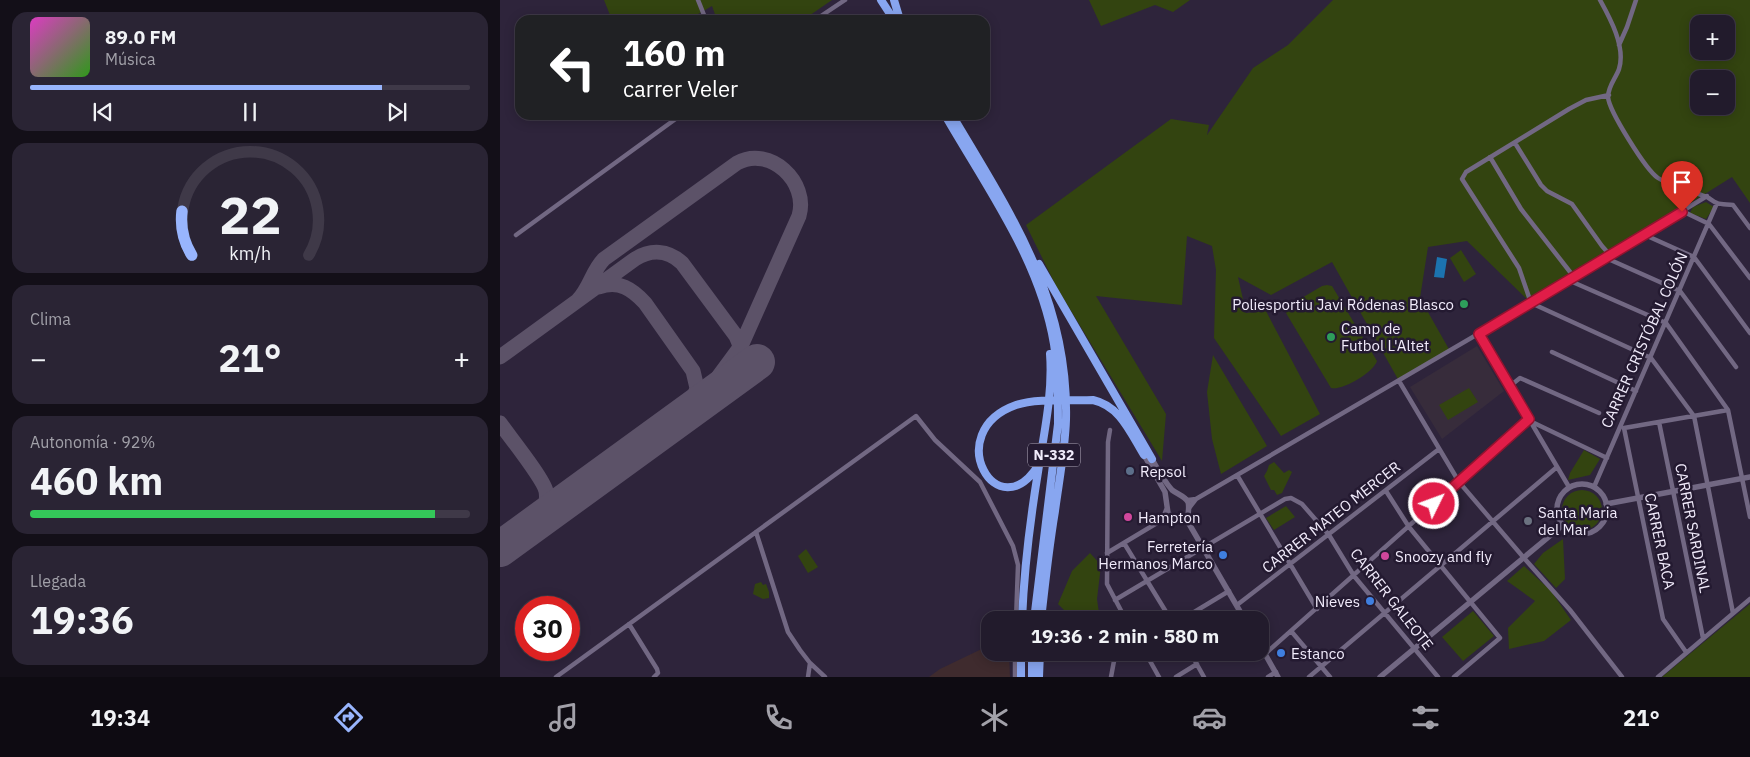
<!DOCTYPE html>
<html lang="es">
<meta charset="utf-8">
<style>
body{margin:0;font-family:"IBM Plex Sans",sans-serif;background:#2a2434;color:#f1f3f6;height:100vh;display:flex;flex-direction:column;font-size:19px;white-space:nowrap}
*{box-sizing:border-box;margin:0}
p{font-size:16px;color:#a2a1a9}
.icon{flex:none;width:28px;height:28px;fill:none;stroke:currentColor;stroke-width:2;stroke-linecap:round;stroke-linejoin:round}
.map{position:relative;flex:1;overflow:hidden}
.panel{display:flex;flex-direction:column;gap:12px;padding:12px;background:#130f18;width:500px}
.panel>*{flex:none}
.hud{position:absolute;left:15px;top:15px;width:475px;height:105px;border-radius:15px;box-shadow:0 2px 12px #0003,0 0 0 1px #3f3948;background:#202124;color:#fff;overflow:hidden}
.controls{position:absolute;left:1190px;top:15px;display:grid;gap:10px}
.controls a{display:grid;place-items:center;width:45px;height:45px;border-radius:10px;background:#221b2c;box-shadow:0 2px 12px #0003,0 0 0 1px #3f3948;font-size:25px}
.speed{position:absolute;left:15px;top:596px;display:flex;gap:10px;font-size:25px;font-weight:700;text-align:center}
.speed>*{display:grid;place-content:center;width:65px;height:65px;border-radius:50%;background:#221b2c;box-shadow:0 2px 12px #0003,0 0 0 1px #3f3948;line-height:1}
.speed .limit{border:8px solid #d22;background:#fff;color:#111}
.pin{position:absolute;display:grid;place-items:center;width:42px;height:42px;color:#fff;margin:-51px -21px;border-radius:50% 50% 50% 0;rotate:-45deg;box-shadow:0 0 5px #0007}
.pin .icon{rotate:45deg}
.me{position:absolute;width:55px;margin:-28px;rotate:48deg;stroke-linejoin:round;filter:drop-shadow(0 0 4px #0008)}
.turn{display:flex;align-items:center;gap:18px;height:105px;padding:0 25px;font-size:22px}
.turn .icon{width:65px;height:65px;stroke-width:2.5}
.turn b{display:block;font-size:35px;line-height:42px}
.big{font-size:38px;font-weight:700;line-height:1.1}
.panel .widget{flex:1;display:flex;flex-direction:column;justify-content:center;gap:8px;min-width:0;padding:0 18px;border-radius:15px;background:#2a2434}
.panel .dial{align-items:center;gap:0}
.dial svg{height:130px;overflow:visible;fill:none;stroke:#3f3948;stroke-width:7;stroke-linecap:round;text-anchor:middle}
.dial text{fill:#f1f3f6;stroke:none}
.song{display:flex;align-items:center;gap:15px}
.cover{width:60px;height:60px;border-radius:8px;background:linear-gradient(135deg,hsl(310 70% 55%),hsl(110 70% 35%))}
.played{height:5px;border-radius:2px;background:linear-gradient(90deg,#98b5fd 80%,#3f3948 80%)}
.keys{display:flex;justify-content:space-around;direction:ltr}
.heat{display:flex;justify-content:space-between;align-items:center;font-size:28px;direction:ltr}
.charge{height:8px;border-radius:4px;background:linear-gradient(90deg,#34c759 92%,#3f3948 0)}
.trip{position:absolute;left:481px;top:611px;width:288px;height:50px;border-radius:15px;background:#221b2c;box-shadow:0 2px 12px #0003,0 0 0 1px #3f3948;font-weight:700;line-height:50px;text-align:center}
.tabs{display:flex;height:80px;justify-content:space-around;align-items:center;background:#0e0b12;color:#a2a1a9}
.tabs .icon{width:35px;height:35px}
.tabs .selected{color:#98b5fd}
.tabs b{font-size:22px;color:#f1f3f6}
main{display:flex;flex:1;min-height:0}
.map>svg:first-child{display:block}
</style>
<main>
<section class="panel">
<div class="widget">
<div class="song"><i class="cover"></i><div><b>89.0 FM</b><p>Música</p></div></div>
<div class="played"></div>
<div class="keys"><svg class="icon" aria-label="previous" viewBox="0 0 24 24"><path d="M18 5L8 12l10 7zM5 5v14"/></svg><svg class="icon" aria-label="pause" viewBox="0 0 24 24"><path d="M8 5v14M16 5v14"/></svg><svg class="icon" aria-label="next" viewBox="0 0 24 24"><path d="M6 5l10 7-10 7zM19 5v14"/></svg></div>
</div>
<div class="widget dial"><svg viewBox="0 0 100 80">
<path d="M14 69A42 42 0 1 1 86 69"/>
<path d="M14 69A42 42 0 0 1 8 42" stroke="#98b5fd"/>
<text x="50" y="56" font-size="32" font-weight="700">22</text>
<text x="50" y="72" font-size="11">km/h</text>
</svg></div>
<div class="widget"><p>Clima</p>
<div class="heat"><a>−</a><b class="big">21°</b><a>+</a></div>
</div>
<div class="widget"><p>Autonomía · 92%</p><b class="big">460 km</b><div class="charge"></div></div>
<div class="widget"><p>Llegada</p><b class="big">19:36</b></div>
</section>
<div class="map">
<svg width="1250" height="677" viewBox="0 0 1250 677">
<rect width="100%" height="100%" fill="#2e243b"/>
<path fill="#3f2b2e" d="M490,645v7l19,1 1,24h-81l11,-8z"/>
<path fill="#372c3b" d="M977,346l27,45 -62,48 -32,-52z"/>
<path fill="#334410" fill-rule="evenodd" d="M104,0h228l-29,20h-86l-5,-14 -24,14h-76z
M589,0h101l-17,12 -18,-7 -54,21z
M833,0h417v203l-18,-26 -201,126 -64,-62 -39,6 -8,51 30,53 -51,30 -67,-119 -61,33 -33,-18 8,36 20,-2 54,103 -39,22 -67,-98 2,-68 -4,-24 -25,-10 -5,69 -86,-9 70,118 -4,47 -106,-175 -30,-61 145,-106 38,6 -2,10 46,-67 35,-23zM1199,24h27v27h-27zM1199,79h27v27h-27z
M1206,202l8,5 -8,12 -16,-6 3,-6z
M961,250l15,24 -12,8 -14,-24z
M827,285l5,1 45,75c-4,12 -35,30 -46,27l-45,-75 4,-8 32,-19z
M713,355l54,91 -46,28 -9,-35 -5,-47z
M969,388l9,14 -30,18 -9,-15z
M1084,450l16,9 -10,16 -22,5 2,-7z
M774,462l10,11 5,-3 3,2 -10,21 -5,2 -3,-5h-3l-7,-14 3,-5 2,-6z
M1062 510a20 20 0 1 1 40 0a20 20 0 1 1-40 0Z
M786,506l9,11 -21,13 -8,-12z
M1063,539l2,40 -9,9 -22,-24 9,-11z
M306,549l12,18 -10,6 -10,-17z
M590,553l11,12 -4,34 3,21h-26l-16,-16 14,-33z
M1024,566l27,25 20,29 -27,21 -35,8 -1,-21 27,-27 -28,-20z
M261,582l2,3 3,-1 3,8v6l-6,1 -10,-5 2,-10z
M1250,604v73h-88z
M973,611l21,25 -31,25 -21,-24z"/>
<path fill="#1c73af" d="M937,257l10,2 -3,19 -10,-1z"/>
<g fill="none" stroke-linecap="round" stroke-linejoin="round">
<path stroke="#5c5268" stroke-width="15" d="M99,287c20,-7 33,2 46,16l48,68 4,17 -6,18
M78,300c12,-12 14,-29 26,-41l133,-96c33,-18 72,19 62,53l-58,130 -28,38 -26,29
M0,357l135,-98c16,-10 33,-9 47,4l54,73c9,20 9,31 -7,47
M0,423c9,13 43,55 46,68 2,11 -2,20 -7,30"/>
<path stroke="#5c5268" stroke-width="36" d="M0,549l257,-187"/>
<path stroke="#726883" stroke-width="4.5" d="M198,0l8,20
M1100,0c10,18 26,47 19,69 -3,9 -11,17 -11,28 1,14 38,73 50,81 14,9 31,12 46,18 5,1 9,6 13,7 5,2 11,1 16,2l17,23
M315,20l30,-20
M1119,45l8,-18 9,-27
M1109,95l-23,5 -17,9 -103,63 -4,7 57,89 12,35 120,55 43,58 39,197
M1015,143l26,42 6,6 25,13 30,42 8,9
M990,157l31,52 53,68
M1182,211l27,13 41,54
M16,235l165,-120
M1145,235l49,22 56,76
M1106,258l74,33 56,76
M1068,280l98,43 62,87 22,107
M979,334l90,153
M1052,352l84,39
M899,381l60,101 65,76 46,52 52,67
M1010,386l10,-8 79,35
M1032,422l75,36
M1159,422l44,216
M1124,428l39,191 23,33
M1124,428l104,-18
M610,430l-2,12 -1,142 19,36
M737,475l80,134
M1094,487l123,-284
M886,491l23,36 91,111 -46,39
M685,498l3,2 8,-1 -7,9
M696,499l335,-196 176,-107
M666,510l-4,10 10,-3
M256,532l32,100 12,18 10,13 -2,14
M624,543l47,77
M607,553l55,-33
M615,600l170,-101 6,-1 11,6 27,31 25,41 84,101
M737,605l202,-156
M681,620l48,-29
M129,624l28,45 1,4 -4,4
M791,631l39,46
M515,652v25
M645,652l14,25
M690,652l14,25
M765,654l264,-235
M310,663l15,14
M56,677l360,-261 19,24 45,42 33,64 5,19 -2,55
M611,677l3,-16 12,-9
M676,677l21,-13
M768,677l8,-5
M809,677l248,-210
M1158,677l92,-78"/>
<path stroke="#726883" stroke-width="5.5" d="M644,455l21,37 3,21c5,6 13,5 20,9
M652,459c6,11 12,22 20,31 5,4 13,6 16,12 2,6 -1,13 0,20l57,98
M1057 509a25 25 0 1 1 50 0a25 25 0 1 1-50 0Z
M1106,504l144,-27
M760,645l18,32
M880,677l183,-152"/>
<path stroke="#88a6f0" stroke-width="8" d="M381,0l13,20
M394,0l6,20
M445,115c42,73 95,145 109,229 4,26 4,54 4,80l-24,196
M452,115c59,99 117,185 114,305 -1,30 -7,61 -11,91 -6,36 -10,72 -14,109
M539,264l113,195
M539,464c-41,68 -99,-32 -23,-59 20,-7 55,-4 77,-5 27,6 37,32 51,55
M522,620c2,-50 8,-99 16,-148 6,-39 15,-79 12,-118
M521,652v25
M532,677v-25
M539,677l1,-25"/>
</g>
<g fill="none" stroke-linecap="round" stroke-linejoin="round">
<g stroke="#92132f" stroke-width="12">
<path id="route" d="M934,504l95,-85 -50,-85 203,-122"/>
</g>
<use href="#route" stroke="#e11d48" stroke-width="9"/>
</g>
<g fill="#2e9e5b" stroke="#241a31" stroke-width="2">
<circle cx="964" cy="304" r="5"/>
<circle cx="831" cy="337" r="5"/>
</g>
<circle fill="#5c6f8a" stroke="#241a31" stroke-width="2" cx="630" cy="471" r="5"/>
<g fill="#d1479c" stroke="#241a31" stroke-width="2">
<circle cx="628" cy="517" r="5"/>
<circle cx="885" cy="556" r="5"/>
</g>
<circle fill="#6b7280" stroke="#241a31" stroke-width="2" cx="1028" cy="521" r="5"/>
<g fill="#3f7fe0" stroke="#241a31" stroke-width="2">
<circle cx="723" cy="555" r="5"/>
<circle cx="870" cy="601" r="5"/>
<circle cx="781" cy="653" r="5"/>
</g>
<g text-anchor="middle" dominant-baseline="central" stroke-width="5" stroke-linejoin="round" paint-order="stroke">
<rect fill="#241a31" stroke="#b4acbe" stroke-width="1" x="528" y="443.5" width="52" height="23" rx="4"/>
<g font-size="14" font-weight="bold" fill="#f1ebfb">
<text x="554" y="455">N-332</text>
</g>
<g font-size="15" fill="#f1ebfb" stroke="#241a31" text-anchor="start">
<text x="954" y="304" text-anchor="end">Poliesportiu Javi Ródenas Blasco</text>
<text x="841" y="328">Camp de<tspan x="841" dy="17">Futbol L'Altet</tspan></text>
<text x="640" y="471">Repsol</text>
<text x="1038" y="512">Santa Maria<tspan x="1038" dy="17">del Mar</tspan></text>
<text x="638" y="517">Hampton</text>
<text x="713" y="546" text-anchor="end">Ferretería<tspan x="713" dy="17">Hermanos Marco</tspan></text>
<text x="895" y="556">Snoozy and fly</text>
<text x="860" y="601" text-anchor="end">Nieves</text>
<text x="791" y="653">Estanco</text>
</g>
<g font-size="15" fill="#f1ebfb" stroke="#241a31">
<text transform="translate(1144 340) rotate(-66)">CARRER CRISTÓBAL COLÓN</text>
<text transform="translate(831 517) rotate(-38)">CARRER MATEO MERCER</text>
<text transform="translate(1193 528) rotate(79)">CARRER SARDINAL</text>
<text transform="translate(1160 541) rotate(78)">CARRER BACA</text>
<text transform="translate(892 599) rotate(52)">CARRER GALEOTE</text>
</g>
</g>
</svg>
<div class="controls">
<a>+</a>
<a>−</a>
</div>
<div class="speed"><div class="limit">30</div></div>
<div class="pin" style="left:1182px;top:212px;background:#d93025"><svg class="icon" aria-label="arrive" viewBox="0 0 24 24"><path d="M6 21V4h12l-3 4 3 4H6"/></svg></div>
<svg class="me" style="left:934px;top:504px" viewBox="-20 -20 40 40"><circle r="17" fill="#e11d48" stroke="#fff" stroke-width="3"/><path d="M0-11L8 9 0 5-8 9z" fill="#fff"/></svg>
<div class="trip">19:36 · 2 min · 580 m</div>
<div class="hud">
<div class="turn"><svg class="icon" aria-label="left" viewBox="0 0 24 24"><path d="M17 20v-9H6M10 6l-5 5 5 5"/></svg><div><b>160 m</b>carrer Veler</div></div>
</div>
</div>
</main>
<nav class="tabs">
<b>19:34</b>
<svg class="icon selected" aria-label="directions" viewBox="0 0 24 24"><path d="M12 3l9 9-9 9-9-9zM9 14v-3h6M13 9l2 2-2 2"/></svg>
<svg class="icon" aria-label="music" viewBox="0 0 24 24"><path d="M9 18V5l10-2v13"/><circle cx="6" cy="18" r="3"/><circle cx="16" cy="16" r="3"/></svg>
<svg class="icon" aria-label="phone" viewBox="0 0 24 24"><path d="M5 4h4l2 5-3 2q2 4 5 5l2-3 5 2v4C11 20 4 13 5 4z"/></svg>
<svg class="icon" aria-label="climate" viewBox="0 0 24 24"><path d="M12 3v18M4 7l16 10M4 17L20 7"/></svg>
<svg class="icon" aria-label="car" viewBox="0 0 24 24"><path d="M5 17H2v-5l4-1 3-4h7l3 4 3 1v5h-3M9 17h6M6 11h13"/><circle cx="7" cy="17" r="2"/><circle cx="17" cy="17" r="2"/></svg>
<svg class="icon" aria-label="filters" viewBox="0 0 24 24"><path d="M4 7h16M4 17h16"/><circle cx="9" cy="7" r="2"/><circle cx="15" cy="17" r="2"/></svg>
<b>21°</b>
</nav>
